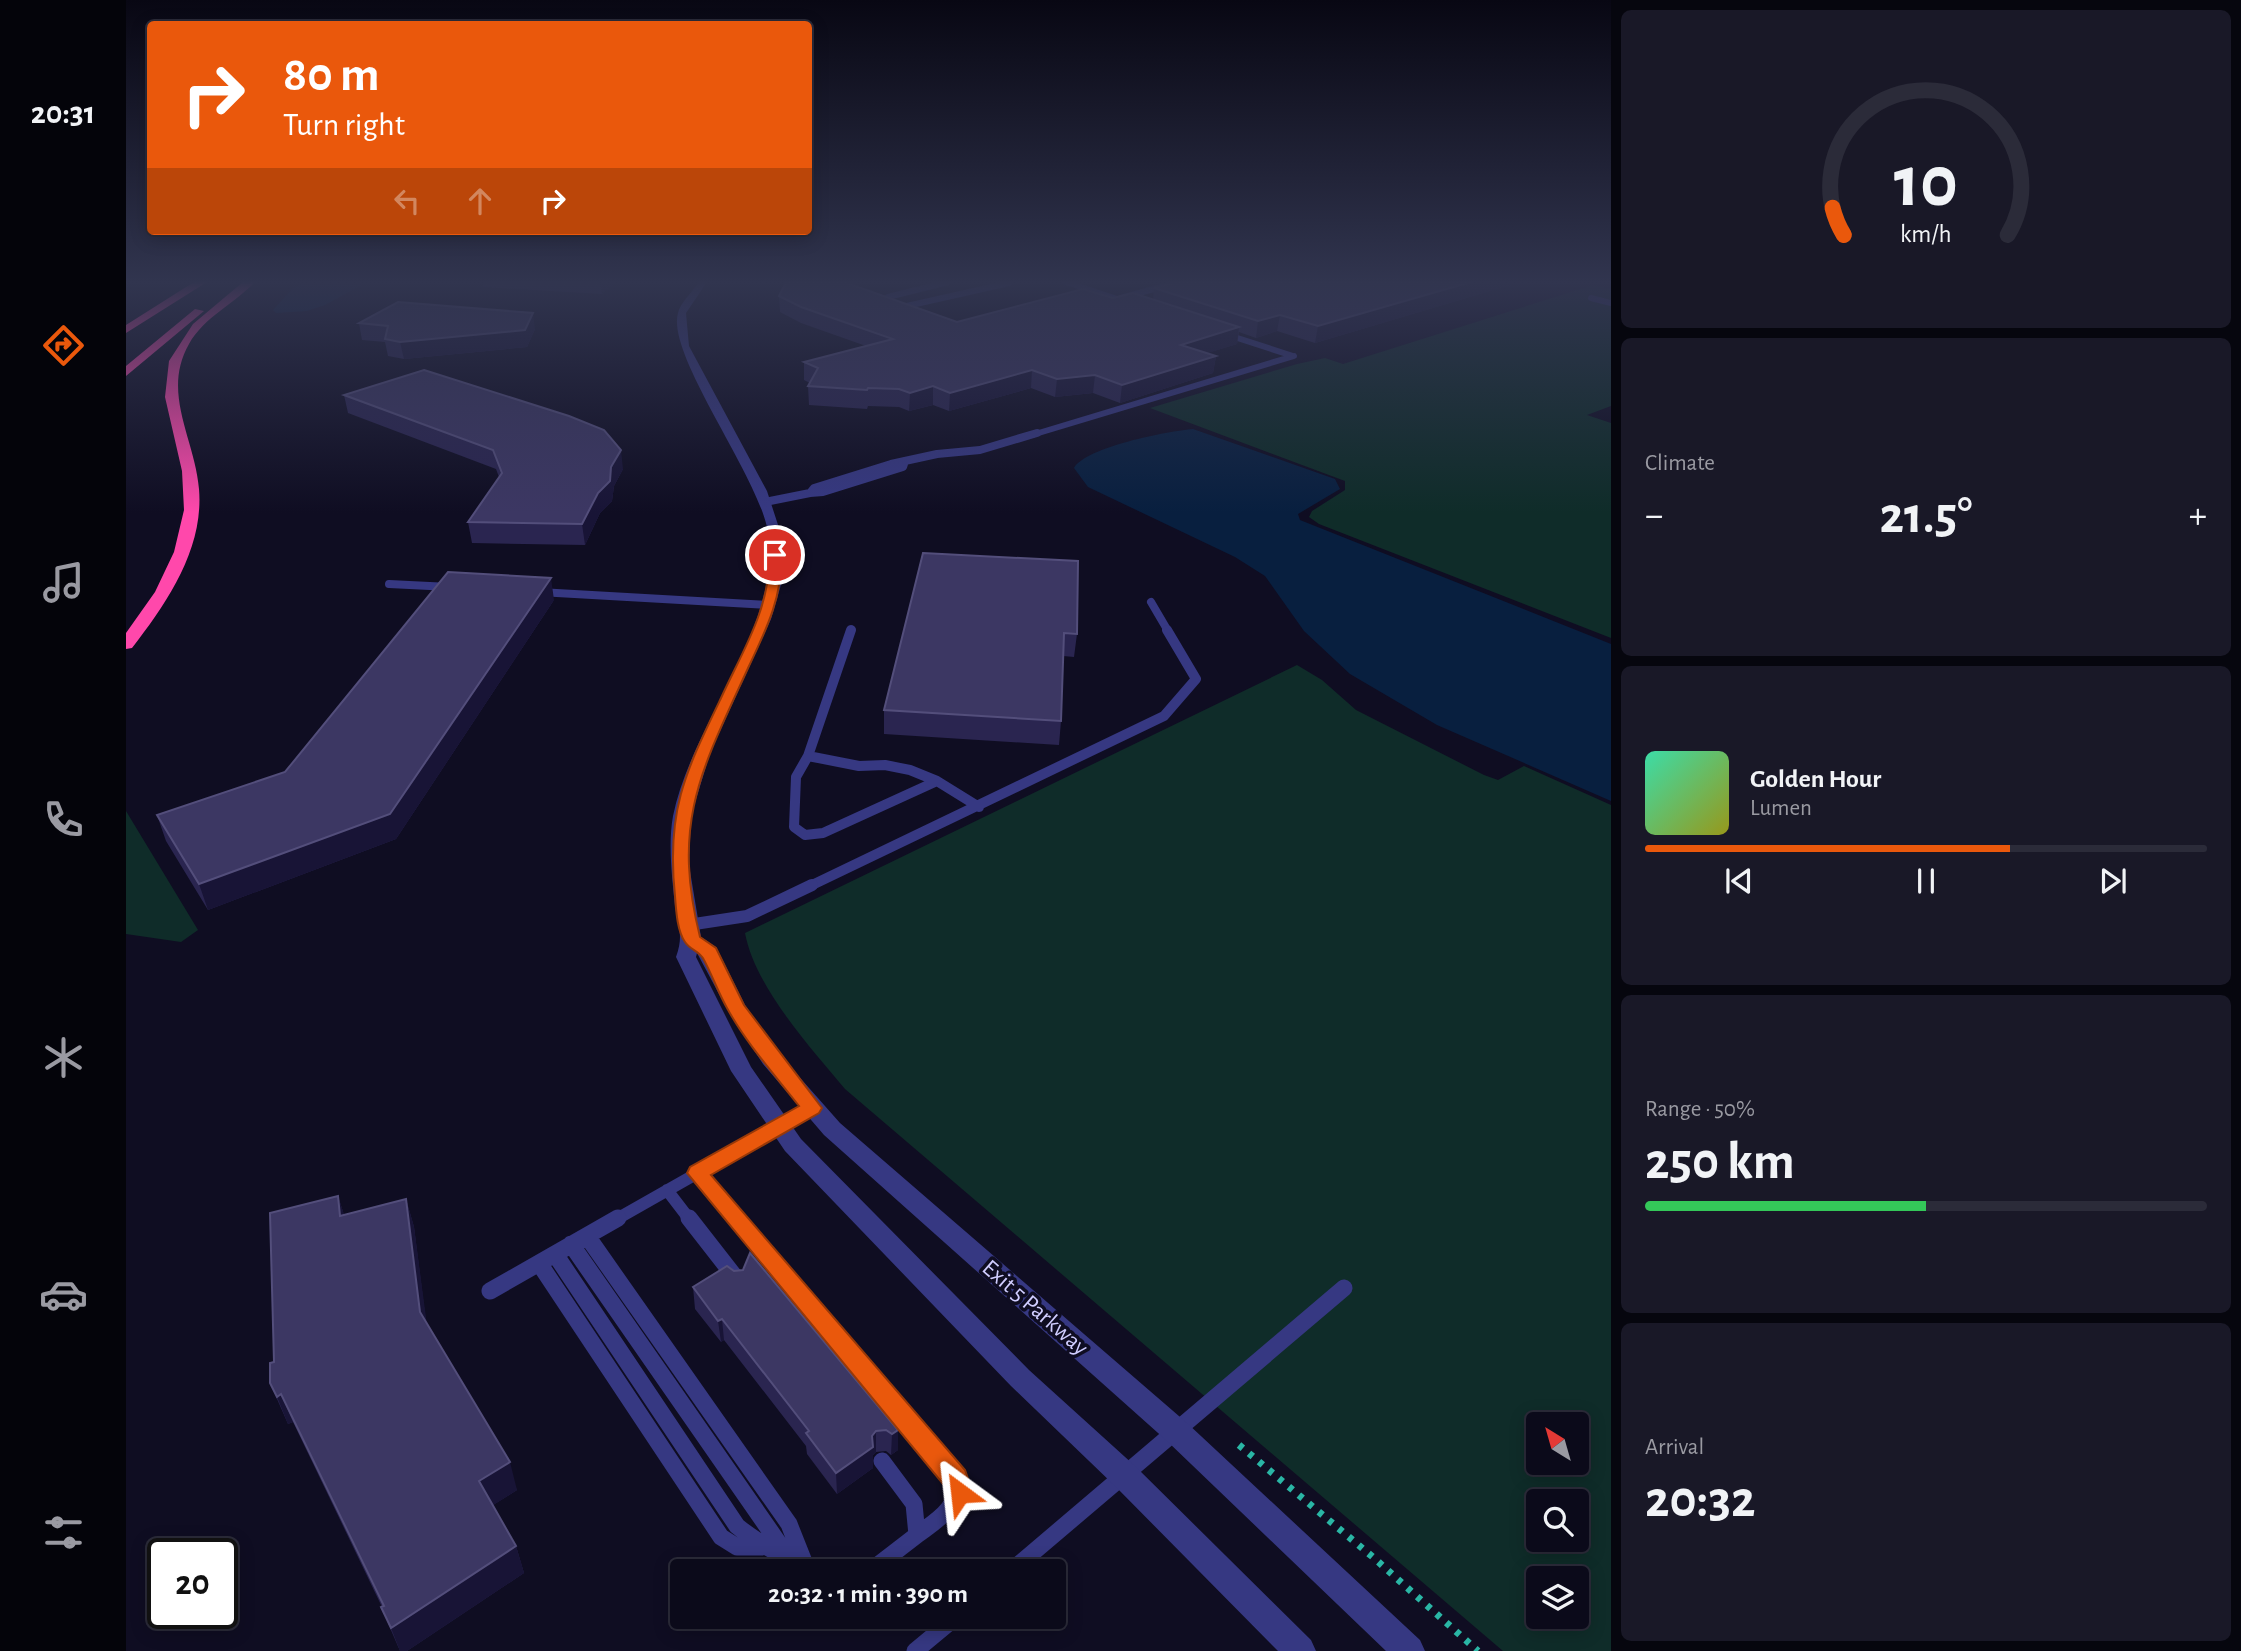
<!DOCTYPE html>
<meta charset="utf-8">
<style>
body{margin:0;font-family:"Alegreya Sans",sans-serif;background:#191827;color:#f1f3f6;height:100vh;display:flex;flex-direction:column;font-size:26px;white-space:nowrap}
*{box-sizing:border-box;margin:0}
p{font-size:23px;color:#9a9aa2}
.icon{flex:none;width:38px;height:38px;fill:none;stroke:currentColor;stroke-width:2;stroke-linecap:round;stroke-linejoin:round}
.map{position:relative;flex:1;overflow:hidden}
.details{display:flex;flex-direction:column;gap:10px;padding:10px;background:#06060e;width:630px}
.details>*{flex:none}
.hud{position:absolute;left:21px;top:21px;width:665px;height:214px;border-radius:7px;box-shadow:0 4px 18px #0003,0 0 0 2px #2b2b39;background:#ea580c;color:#fff;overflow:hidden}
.needle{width:46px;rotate:323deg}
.controls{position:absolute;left:1400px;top:1412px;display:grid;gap:14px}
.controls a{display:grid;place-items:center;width:63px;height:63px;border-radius:7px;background:#0b0a1a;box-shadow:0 4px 18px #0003,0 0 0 2px #2b2b39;font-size:35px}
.speed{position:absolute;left:21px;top:1538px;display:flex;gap:14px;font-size:35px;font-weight:700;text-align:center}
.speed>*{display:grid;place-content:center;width:91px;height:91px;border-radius:50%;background:#0b0a1a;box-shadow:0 4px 18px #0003,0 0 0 2px #2b2b39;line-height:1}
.speed .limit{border:4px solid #111;border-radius:10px;background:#fff;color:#111}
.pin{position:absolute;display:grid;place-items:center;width:60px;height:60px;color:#fff;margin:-30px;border:4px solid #fff;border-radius:50%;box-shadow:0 2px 7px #0007}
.me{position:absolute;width:77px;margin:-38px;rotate:330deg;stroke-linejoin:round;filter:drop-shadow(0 0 5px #0008)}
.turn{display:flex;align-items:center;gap:24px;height:147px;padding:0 21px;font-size:32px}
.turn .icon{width:91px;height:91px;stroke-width:2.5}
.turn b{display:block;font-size:49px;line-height:60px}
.lanes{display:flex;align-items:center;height:66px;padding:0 21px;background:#0003;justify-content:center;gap:35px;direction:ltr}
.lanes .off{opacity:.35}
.big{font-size:52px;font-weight:700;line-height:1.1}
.details .tile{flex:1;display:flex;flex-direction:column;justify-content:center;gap:10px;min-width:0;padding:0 24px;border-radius:10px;background:#191827}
.details .dial{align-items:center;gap:0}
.dial svg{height:182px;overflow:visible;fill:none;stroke:#2b2b39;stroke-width:7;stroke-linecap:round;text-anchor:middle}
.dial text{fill:#f1f3f6;stroke:none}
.song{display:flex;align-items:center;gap:21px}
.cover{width:84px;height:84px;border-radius:10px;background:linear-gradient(135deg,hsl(160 70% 55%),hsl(60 70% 35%))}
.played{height:7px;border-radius:4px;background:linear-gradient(90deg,#ea580c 65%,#2b2b39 65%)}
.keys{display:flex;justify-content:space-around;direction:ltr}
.heat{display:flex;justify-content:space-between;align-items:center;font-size:38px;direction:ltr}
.charge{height:10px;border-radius:5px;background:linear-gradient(90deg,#34c759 50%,#2b2b39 0)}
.trip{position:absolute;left:544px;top:1559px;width:396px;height:70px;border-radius:7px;background:#0b0a1a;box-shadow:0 4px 18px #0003,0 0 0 2px #2b2b39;font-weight:700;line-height:70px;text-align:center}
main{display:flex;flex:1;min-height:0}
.dock{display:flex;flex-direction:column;width:126px;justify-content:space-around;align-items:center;background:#04040a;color:#9a9aa2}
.dock .icon{width:49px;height:49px}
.dock .on{color:#ea580c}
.dock b{font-size:32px;color:#f1f3f6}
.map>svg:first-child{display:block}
</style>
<main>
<nav class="dock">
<b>20:31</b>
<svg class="icon on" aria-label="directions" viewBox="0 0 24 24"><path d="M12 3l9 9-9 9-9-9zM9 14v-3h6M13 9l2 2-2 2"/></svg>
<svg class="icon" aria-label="music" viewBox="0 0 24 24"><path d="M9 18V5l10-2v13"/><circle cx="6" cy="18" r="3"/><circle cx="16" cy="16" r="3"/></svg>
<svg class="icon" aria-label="phone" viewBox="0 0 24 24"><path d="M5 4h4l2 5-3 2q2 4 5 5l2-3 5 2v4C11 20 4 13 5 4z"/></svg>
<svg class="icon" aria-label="climate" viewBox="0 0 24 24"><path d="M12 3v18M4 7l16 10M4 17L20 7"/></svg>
<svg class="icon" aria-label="car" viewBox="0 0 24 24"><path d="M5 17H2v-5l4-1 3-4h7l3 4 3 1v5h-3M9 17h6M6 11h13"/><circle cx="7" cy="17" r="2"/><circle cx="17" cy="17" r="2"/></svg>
<svg class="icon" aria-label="filters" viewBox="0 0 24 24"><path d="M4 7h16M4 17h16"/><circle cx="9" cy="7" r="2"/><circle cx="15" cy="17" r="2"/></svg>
</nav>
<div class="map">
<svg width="1485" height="1651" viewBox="0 0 1485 1651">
<rect width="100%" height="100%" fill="#0f0d22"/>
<path fill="#0f2c29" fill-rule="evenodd" d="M1467,285l18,4v117l-24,9 24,8v215l-292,-114 -10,-7 3,-6 33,-21v-9l-195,-73 147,-44 28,-6 18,6z
M1171,665l25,15 34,30 128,65 14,5 26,-14 87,39v846h-108l-658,-562c-35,-42 -90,-102 -100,-156zM1412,1424h39v39h-39zM1412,1502h39v38h-39zM1412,1578h39v39h-39z
M0,811l72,119 -17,12 -55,-8z"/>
<path fill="#081f3f" d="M178,282h63l-42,23 -18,6 -31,2 -3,-3 20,-22z
M1067,429l142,50 5,10 -42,25 2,6 311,124v157l-174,-76 -87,-51 -46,-43 -39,-55 -30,-19 -147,-70 -14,-19c12,-21 94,-37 119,-39z"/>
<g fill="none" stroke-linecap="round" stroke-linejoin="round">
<path stroke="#2ab6a5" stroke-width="7" stroke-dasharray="5 8" stroke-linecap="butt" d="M1113,1445l135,113 104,93"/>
<path stroke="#363882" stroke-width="6" d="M940,282l60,20
M762,297l60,-15
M995,298l58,-16
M1465,298l20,5
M772,308l111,-25
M1099,334l68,22
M906,435l262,-79"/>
<path stroke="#363882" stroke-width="8" d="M778,464l-1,3 -80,25 -13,1 4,-5 77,-24 46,-10 43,-4 57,-17
M639,502l45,-9
M263,584l61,3
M413,592l230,13
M1025,602l17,29"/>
<path stroke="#363882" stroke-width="10" d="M725,630l-43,126 51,10 26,-1 25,5 27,11 42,26
M682,756l-12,21 -2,50 11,8 18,-2 114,-52
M682,887l356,-171 32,-37 -29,-49"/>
<path stroke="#363882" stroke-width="12" d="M562,925l59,-9 65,-31
M571,1173l40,47
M541,1190l23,30
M489,1220l197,-112"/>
<path stroke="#363882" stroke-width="17" d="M563,1218l46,59
M609,1218l221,261c4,29 -19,41 -39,56
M461,1236l202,288 19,48
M445,1244l218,314
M429,1254l182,272c24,20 46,28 69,46
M413,1263l182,274 16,10h25
M364,1291l128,-73
M743,1572l48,-37 -3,-31 -32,-43
M884,1572l334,-284
M789,1651l41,-34"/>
<path fill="#363882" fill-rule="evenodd" d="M573,282h8l-21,31 3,33 78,145 13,40 3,47 -12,41 -61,134 -19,63 -2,49 12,72 15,10 29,58 34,49 61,69 347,300 233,217 5,11h-39l-219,-210 -343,-306 -61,-71 -37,-57 -29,-54 -1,4 55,110 50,72 228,231 106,96 176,174 5,11h-38l-163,-165 -104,-100 -226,-235 -54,-80 -55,-114c8,-22 2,-30 -1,-51 -3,-29 -7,-62 -2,-90 19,-94 109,-189 95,-284 -9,-56 -102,-177 -90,-219 2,-10 15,-22 21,-31z"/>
<path fill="#ff48ab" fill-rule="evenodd" d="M68,282h13l-81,51v-8z
M117,282h12c-21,22 -51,35 -66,62 -28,49 6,95 10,145 5,60 -32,114 -67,159l-6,1v-16l29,-41 19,-40 10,-42 -2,-39 -17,-74 4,-36 24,-37z
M69,309l9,2 -78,65v-10z"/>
</g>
<path fill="#2a2550" d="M357,282h133l-14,12 -119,-7z
M660,282h73l-9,2 107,38 156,-24 40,2 1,-12 24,-6h342l-205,61 -38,-12 -21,7 -17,-6 -2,12 -30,9 9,3 -3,17 -93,30 -27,-10 -38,4 -24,-9 -82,23 -16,-6 -24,6 -10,-4 -31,-1 -1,3 -58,-4 -1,-19 2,-3 -6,-3v-18l62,-16 -65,-23 -21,-11 -1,-16z
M233,323l176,6 -8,18 -123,12 -16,-3 -3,-14 -23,-2z
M218,395l279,74 -9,17 -2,15 -12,12 -15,32 -113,-2 -4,-21 31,-45 -3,-8 -148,-56z
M952,561l-1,73 -3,23 -11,-1 -2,65 -2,24 -175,-11v-24z
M428,600l-158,239 -188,71 -42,-69 -9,-26 128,-43z
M212,1196l6,19 62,-16 8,28 12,95 91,168 -24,15 23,41 8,27 -117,78h-7l-19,-44h1l-89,-185 -5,2 -18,-41 4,-21z
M567,1287l205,143v20l-7,5 -5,-4 -10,1 -3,3v13l-36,26 -30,-40 -1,-8 -82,-106 -3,2 -26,-33z"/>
<path fill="#181436" d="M474,282h16l-14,12z
M1345,282h49l-205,61 3,-17z
M407,313l2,16 -8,18 -123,12 -4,-17z
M1154,315l-3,16 -21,7 2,-17z
M1113,327l-2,17 -58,18 2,-17z
M1090,356l-3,17 -93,30 2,-18z
M906,370l-1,18 -82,23 1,-18z
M969,375l-2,18 -38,4 2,-18z
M807,386v19l-24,6 1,-18z
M495,450l2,19 -9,17 -2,15 -12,12 -15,32 -3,-21z
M425,578l3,22 -158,239 -188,71 -9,-26z
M212,1196l9,28 -7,-8z
M280,1199l8,28 15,113 -9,-28z
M596,1319l2,21 -3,2 -3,-21z
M155,1394l12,28 -5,2 -11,-27z
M772,1430v20l-7,5 1,-21z
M750,1431v21l-3,3v13l-36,26 -1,-21z
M384,1462l7,28 -30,19 -8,-28z
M390,1546l8,27 -117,78h-7l-9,-23z"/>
<path fill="#3c3763" stroke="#534e7b" stroke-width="2" d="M660,282h58l113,40 126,-33 30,9 20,-5 106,34 -58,18 35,11 -94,29 -27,-10 -38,4 -25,-9 -82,23 -17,-7 -23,7 -11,-4 -31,-1 -1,2 -59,-4 10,-18 -14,-6 89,-23 -92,-32 -22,-11z
M1052,282h293l-153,44 -38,-11 -22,6 -104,-33z
M272,302l135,11 -8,17 -125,12 -15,-3 3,-13 -29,-3z
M298,370l145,46 35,14 17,20 -10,17 -1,14 -12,12 -16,31 -114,-2 34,-49 -9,-23 -149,-55z
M797,553l155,8 -1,73 -13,-1 -3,88 -177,-11z
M322,572l103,6 -161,236 -191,70 -42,-69 128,-43z
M212,1196l2,20 66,-17 14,113 90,150 -31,19 37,65 -125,82 -10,-21 3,-1 -103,-212 -4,3 -7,-14v-20l4,-1 -4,-149z
M624,1253l148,177 -6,4 -6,-4 -10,1 -4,5 1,11 -37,26 -30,-40 3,-2 -87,-112 -4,2 -25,-34 34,-21 7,5 9,-1z"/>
<linearGradient id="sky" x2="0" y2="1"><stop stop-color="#080713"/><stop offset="0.55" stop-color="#31354f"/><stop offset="1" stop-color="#31354f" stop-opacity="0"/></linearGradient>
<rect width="1485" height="513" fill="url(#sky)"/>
<path fill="#ea580c" stroke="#983908" stroke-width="2" d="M649,551l6,4c2,41 -15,75 -32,111 -47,103 -78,155 -49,271l16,11 28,57 78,103 -3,5 -108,62 254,295 8,23 -4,9 -9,3 -10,-3 -6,-17 -257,-312 3,-6 109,-61c-25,-32 -53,-63 -72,-98 -9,-16 -15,-33 -23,-48 -4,-9 -14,-10 -19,-18 -8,-11 -9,-33 -10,-46 -9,-85 10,-123 46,-198 21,-46 50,-91 48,-143z"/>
<g text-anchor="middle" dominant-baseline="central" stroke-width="7" stroke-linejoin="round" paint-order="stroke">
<g font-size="24" fill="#d0cdff" stroke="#0f0d22">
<text transform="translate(909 1308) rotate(41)">Exit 5 Parkway</text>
</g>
</g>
</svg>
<div class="controls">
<a><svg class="needle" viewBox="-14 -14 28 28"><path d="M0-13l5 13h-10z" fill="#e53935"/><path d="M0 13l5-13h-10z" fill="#9a9aa2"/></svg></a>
<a><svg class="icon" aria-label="search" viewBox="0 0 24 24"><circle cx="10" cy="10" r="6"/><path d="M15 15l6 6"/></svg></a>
<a><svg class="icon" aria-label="layers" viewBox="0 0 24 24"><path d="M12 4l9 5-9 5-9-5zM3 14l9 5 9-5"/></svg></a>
</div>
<div class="speed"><div class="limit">20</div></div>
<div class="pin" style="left:649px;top:555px;background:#d93025"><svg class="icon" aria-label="arrive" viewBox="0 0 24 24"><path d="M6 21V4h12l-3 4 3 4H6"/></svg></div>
<svg class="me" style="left:834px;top:1493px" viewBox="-20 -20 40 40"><path d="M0-17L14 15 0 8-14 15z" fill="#ea580c" stroke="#fff" stroke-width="4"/></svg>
<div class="trip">20:32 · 1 min · 390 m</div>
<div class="hud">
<div class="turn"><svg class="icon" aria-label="right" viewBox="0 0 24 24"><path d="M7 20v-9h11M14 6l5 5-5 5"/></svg><div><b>80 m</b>Turn right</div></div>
<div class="lanes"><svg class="icon off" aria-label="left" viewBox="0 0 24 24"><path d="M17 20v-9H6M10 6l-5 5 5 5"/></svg><svg class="icon off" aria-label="ahead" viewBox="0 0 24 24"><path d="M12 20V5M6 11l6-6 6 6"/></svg><svg class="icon" aria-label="right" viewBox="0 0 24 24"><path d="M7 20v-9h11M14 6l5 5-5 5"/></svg></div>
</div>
</div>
<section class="details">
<div class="tile dial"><svg viewBox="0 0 100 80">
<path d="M14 69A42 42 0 1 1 86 69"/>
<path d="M14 69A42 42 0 0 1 9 57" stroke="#ea580c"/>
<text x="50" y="56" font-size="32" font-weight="700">10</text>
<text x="50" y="72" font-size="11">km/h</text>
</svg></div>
<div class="tile"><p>Climate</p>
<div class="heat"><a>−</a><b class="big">21.5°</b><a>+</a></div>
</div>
<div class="tile">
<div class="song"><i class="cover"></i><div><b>Golden Hour</b><p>Lumen</p></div></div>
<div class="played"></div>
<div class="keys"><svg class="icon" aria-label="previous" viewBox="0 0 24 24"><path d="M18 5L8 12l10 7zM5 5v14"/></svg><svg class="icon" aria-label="pause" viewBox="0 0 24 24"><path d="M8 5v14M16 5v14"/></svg><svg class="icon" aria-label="next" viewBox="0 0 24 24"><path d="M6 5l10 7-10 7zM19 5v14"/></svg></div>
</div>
<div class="tile"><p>Range · 50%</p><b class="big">250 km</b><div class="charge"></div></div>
<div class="tile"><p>Arrival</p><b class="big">20:32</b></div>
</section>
</main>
